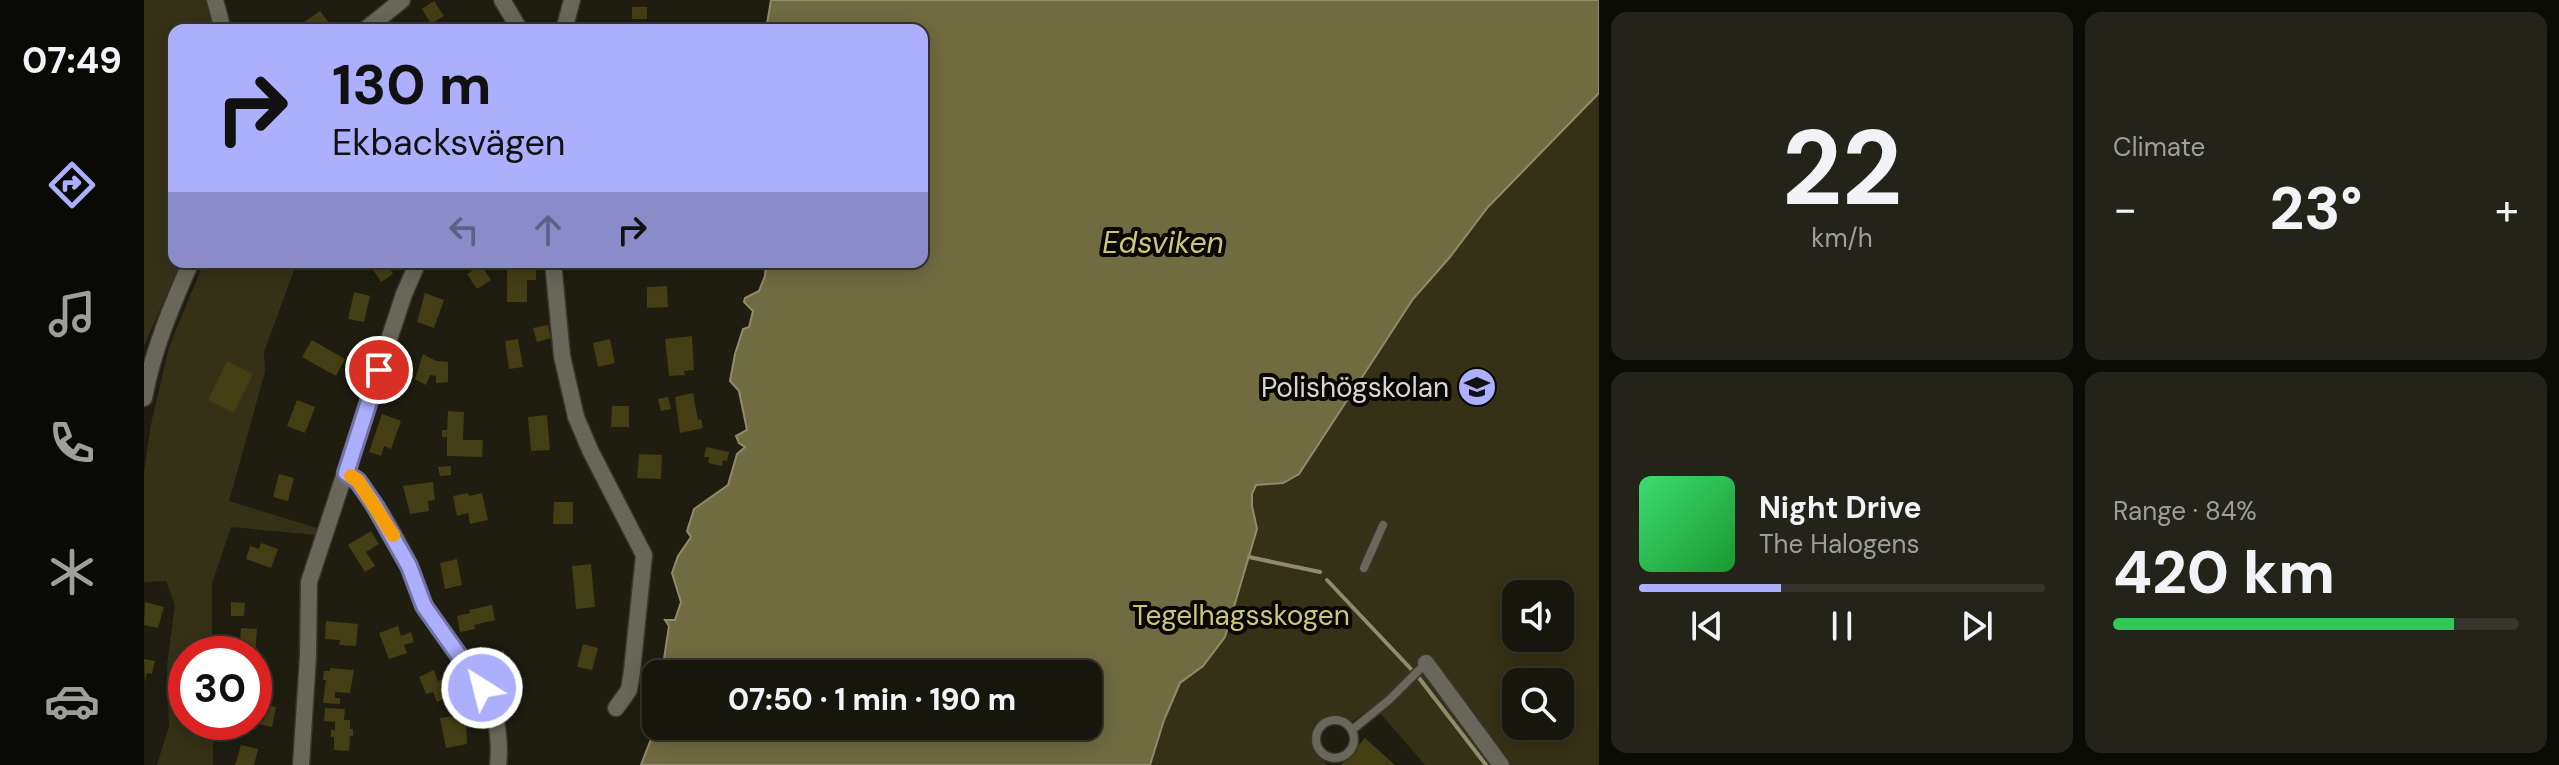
<!DOCTYPE html>
<meta charset="utf-8">
<style>
body{margin:0;font-family:"DM Sans",sans-serif;background:#23231a;color:#f1f3f6;height:100vh;display:flex;flex-direction:column;font-size:30px;white-space:nowrap}
*{box-sizing:border-box;margin:0}
p{font-size:26px;color:#9e9f9d}
.icon{flex:none;width:44px;height:44px;fill:none;stroke:currentColor;stroke-width:2;stroke-linecap:round;stroke-linejoin:round}
.map{position:relative;flex:1;overflow:hidden}
.panel{display:flex;flex-direction:column;gap:12px;padding:12px;background:#0c0c07;width:960px}
.panel>*{flex:none}
.banner{position:absolute;left:24px;top:24px;width:760px;height:244px;border-radius:16px;box-shadow:0 4px 20px #0003,0 0 0 2px #35352d;background:#acaffb;color:#111;overflow:hidden}
.tools{position:absolute;left:1358px;top:580px;display:grid;gap:16px}
.tools a{display:grid;place-items:center;width:72px;height:72px;border-radius:16px;background:#16160c;box-shadow:0 4px 20px #0003,0 0 0 2px #35352d;font-size:40px}
.speed{position:absolute;left:24px;top:636px;display:flex;gap:16px;font-size:40px;font-weight:700;text-align:center}
.speed>*{display:grid;place-content:center;width:104px;height:104px;border-radius:50%;background:#16160c;box-shadow:0 4px 20px #0003,0 0 0 2px #35352d;line-height:1}
.speed .limit{border:12px solid #d22;background:#fff;color:#111}
.pin{position:absolute;display:grid;place-items:center;width:68px;height:68px;color:#fff;margin:-34px;border:4px solid #fff;border-radius:50%;box-shadow:0 2px 8px #0007}
.me{position:absolute;width:88px;margin:-44px;rotate:324deg;stroke-linejoin:round;filter:drop-shadow(0 0 6px #0008)}
.turn{display:flex;align-items:center;gap:28px;height:168px;padding:0 32px;font-size:36px}
.turn .icon{width:104px;height:104px;stroke-width:2.5}
.turn b{display:block;font-size:56px;line-height:68px}
.lanes{display:flex;align-items:center;height:76px;padding:0 32px;background:#0003;justify-content:center;gap:40px;direction:ltr}
.lanes .off{opacity:.35}
.big{font-size:60px;font-weight:800;line-height:1.1}
.panel .card{flex:1;display:flex;flex-direction:column;justify-content:center;gap:12px;min-width:0;padding:0 28px;border-radius:16px;background:#23231a}
.panel .dial{align-items:center;gap:0}
.dial b{font-size:104px;line-height:1}
.song{display:flex;align-items:center;gap:24px}
.cover{width:96px;height:96px;border-radius:12px;background:linear-gradient(135deg,hsl(140 70% 55%),hsl(130 70% 35%))}
.played{height:8px;border-radius:4px;background:linear-gradient(90deg,#acaffb 35%,#35352d 35%)}
.keys{display:flex;justify-content:space-around;direction:ltr}
.heat{display:flex;justify-content:space-between;align-items:center;font-size:44px;direction:ltr}
.charge{height:12px;border-radius:6px;background:linear-gradient(90deg,#34c759 84%,#35352d 0)}
.panel .tiles{flex:1;display:grid;gap:12px;grid-template-columns:repeat(2,1fr)}
.trip{position:absolute;left:498px;top:660px;width:460px;height:80px;border-radius:16px;background:#16160c;box-shadow:0 4px 20px #0003,0 0 0 2px #35352d;font-weight:800;line-height:80px;text-align:center}
main{display:flex;flex:1;min-height:0}
.tab-bar{display:flex;flex-direction:column;width:144px;justify-content:space-around;align-items:center;background:#090905;color:#9e9f9d}
.tab-bar .icon{width:56px;height:56px}
.tab-bar .active{color:#acaffb}
.tab-bar b{font-size:36px;color:#f1f3f6}
.map>svg:first-child{display:block}
</style>
<main>
<nav class="tab-bar">
<b>07:49</b>
<svg class="icon active" aria-label="directions" viewBox="0 0 24 24"><path d="M12 3l9 9-9 9-9-9zM9 14v-3h6M13 9l2 2-2 2"/></svg>
<svg class="icon" aria-label="music" viewBox="0 0 24 24"><path d="M9 18V5l10-2v13"/><circle cx="6" cy="18" r="3"/><circle cx="16" cy="16" r="3"/></svg>
<svg class="icon" aria-label="phone" viewBox="0 0 24 24"><path d="M5 4h4l2 5-3 2q2 4 5 5l2-3 5 2v4C11 20 4 13 5 4z"/></svg>
<svg class="icon" aria-label="climate" viewBox="0 0 24 24"><path d="M12 3v18M4 7l16 10M4 17L20 7"/></svg>
<svg class="icon" aria-label="car" viewBox="0 0 24 24"><path d="M5 17H2v-5l4-1 3-4h7l3 4 3 1v5h-3M9 17h6M6 11h13"/><circle cx="7" cy="17" r="2"/><circle cx="17" cy="17" r="2"/></svg>
</nav>
<div class="map">
<svg width="1455" height="765" viewBox="0 0 1455 765">
<rect width="100%" height="100%" fill="#1e1d10"/>
<path fill="#353116" fill-rule="evenodd" d="M0,0h66l8,30h-44v232h7l-37,84z
M1455,93v672h-174l-51,-59 -24,17c-14,-11 -38,-8 -39,14 -1,11 10,20 16,28h-276l37,-39 115,-332 96,80 114,-175 37,-42 38,-50zM1372,594h44v44h-44zM1372,682h44v44h-44z
M60,262h93l-33,90 1,20 -36,129 88,27 -1,7 -85,-8 -19,56v71h-26v68h27v43h-56l12,-39 -2,-61 8,-60 -9,-24 -22,1v-110l7,-48 18,-77z"/>
<path fill="#706b40" stroke="#8f8b6b" stroke-width="2" d="M627,0h828v93l-111,114 -38,50 -37,42 -114,175 -16,9 -27,2 -4,9v12l5,23 -32,108 -22,29 -23,17 -16,37 -14,45h-509l15,-39h432v-52h-432v23l-4,-3 -2,-15 2,-13 12,-7 5,-33 -4,-6h10l6,-18 -9,-29 6,-17 13,-19 -4,-6 7,-22 34,-24 9,-31 8,-7 -6,-4 -3,-7 11,-6 -8,-39 -9,-10 5,-27 8,-25 6,-2 4,-16 -9,-9 1,-4 14,-7 6,-15 1,-14h156v-232h-156z"/>
<g fill="none" stroke-linecap="round" stroke-linejoin="round">
<path stroke="#8f8b6b" stroke-width="4" d="M1105,557l71,15
M1183,580l84,89
M1275,678l67,87"/>
</g>
<path fill="#433e13" d="M290,1l10,15 -13,8 -9,-15z
M488,7h15v12h-15z
M176,11l9,12 -3,2 3,5h-30l-2,-3z
M238,262h4l7,12 -12,8 -9,-14z
M530,262h30l-1,7h-29z
M337,265l10,15 -14,9 -10,-15z
M363,265h29v15h-9v22h-20z
M523,286l1,21 -21,1v-21z
M210,292l16,4 -6,26 -16,-3z
M281,293l19,7 -10,28 -17,-6z
M404,325l3,13 -14,4 -4,-14z
M548,336l2,34 -10,1 1,4 -16,1 -4,-37z
M374,339l5,28 -14,2 -4,-28z
M466,339l5,24 -17,4 -5,-24z
M168,340l33,19 -9,17 -34,-19z
M279,354l13,7 12,1v20l-12,1v-7l-6,-1 -4,10 -11,-6z
M83,361l26,13 -19,39 -26,-13z
M549,393l5,27 3,-1 2,9 -23,5 -5,-36z
M524,397l3,12 -10,2 -3,-12z
M153,400l18,7 -10,26 -18,-7z
M468,406h17v21h-18z
M304,411l16,1 -1,28h20l-1,17 -35,-1v-19h-5v-7h5z
M238,414l19,7 -10,28 -7,-3 -3,10 -12,-4z
M403,415l3,35 -19,1 -3,-34z
M562,447l23,5 -2,9 -4,-1 -1,6 -14,-3 1,-6h-5z
M495,454l23,1 -1,24 -24,-1z
M307,466v9l-11,1 -2,-9z
M135,474l15,4 -6,23 -15,-4z
M289,482l2,18 -7,1 1,10 -19,3 -7,-28z
M324,493l1,3 13,-3 6,27 -18,4 -2,-11 -11,3 -4,-20z
M410,502h19v22h-20z
M227,531l8,13 -13,8 9,14 -10,6 -17,-27z
M117,543l17,6 -7,19 -25,-9 4,-13 9,3z
M313,559l5,26 -17,4 -5,-26z
M447,564l4,43 -19,2 -4,-43z
M1,602l19,5 -6,21 -14,-3z
M87,602l14,1 -1,13h-13z
M348,605l3,15 -21,5 1,4 -15,3 -3,-16 13,-3 -1,-3z
M182,621l32,3 -2,22 -17,-1 1,-5 -15,-1z
M254,626l3,10 10,-4 3,10 -10,3 3,8 -18,6 -10,-26z
M97,628l16,1 -2,25h-16z
M439,644l15,4 -6,22 -15,-3z
M359,650l10,16 -20,13 -10,-17z
M0,659l11,2 -3,13 -5,-1 -2,9z
M186,668l24,2 -4,23 -15,-1v6h5v6l-17,-1 3,-23h-3l1,-9h6z
M290,670l4,11 9,-4 8,17 -18,8 -4,-10 -7,2 -7,-17z
M110,688l6,2 -3,12 19,5 -4,20 -18,-4z
M181,708l20,1 -1,11h6v9h3v7h-3l-1,15 -15,-1v-13h-3v-7h4v-8l-11,-1z
M317,715l2,9 3,-1 1,21 -21,4 -6,-30z
M1221,738l30,27h-54z
M97,745l17,4 -4,16h-19z"/>
<g fill="none" stroke-linecap="round" stroke-linejoin="round">
<g stroke="#37352e" stroke-width="11">
<path id="lane" d="M1220,568l19,-43
M1172 739a19 19 0 1 1 38 0a19 19 0 1 1-38 0Z
M1208,730l37,-30 37,-37"/>
</g>
<g stroke="#37352e" stroke-width="19">
<path id="street" d="M71,0l8,30
M358,0l18,30
M221,30l37,-30
M420,30l8,-30
M409,262l9,94 14,61 14,33 54,105 -12,116 -3,19 -13,18
M0,398c9,-48 27,-91 47,-136
M202,473c26,18 51,66 64,95 5,13 9,28 16,40 19,35 54,65 67,102 5,17 7,38 5,55
M1282,663l75,102
M157,765l7,-109 1,-74 95,-288 14,-32"/>
</g>
<use href="#lane" stroke="#696759" stroke-width="8"/>
<use href="#street" stroke="#696759" stroke-width="16"/>
</g>
<g fill="none" stroke-linecap="round" stroke-linejoin="round">
<g stroke="#7072a3" stroke-width="20">
<path id="route" d="M235,370l-33,103 12,8 17,25 34,60 15,40 58,82"/>
</g>
<use href="#route" stroke="#acaffb" stroke-width="14"/>
<path stroke="#f59e0b" stroke-width="14" d="M207,476l7,5 35,54"/>
</g>
<defs>
<g id="university-disc" transform="scale(2)"><circle r="9.5" fill="#acaffb" stroke="#080703"/><path d="M0-5L7-2L0 1L-7-2ZM-4 1L0 2.5L4 1V4Q0 6-4 4Z" fill="#111"/></g>
</defs>
<g fill-rule="evenodd">
<use href="#university-disc" x="1333" y="387"/>
</g>
<g text-anchor="middle" dominant-baseline="central" stroke-width="8" stroke-linejoin="round" paint-order="stroke">
<g font-size="28" fill="#d8d7ce" stroke="#080703" text-anchor="end">
<text x="1305" y="387">Polishögskolan</text>
</g>
<g font-size="28" fill="#cdc57e" stroke="#080703">
<text x="1097" y="615">Tegelhagsskogen</text>
</g>
<g font-size="30" font-style="italic" fill="#cdc47e" stroke="#080703">
<text x="1019" y="242">Edsviken</text>
</g>
</g>
</svg>
<div class="tools">
<a><svg class="icon" aria-label="sound" viewBox="0 0 24 24"><path d="M4 9h4l5-4v14l-5-4H4zM17 9q2 3 0 6"/></svg></a>
<a><svg class="icon" aria-label="search" viewBox="0 0 24 24"><circle cx="10" cy="10" r="6"/><path d="M15 15l6 6"/></svg></a>
</div>
<div class="speed"><div class="limit">30</div></div>
<div class="pin" style="left:235px;top:370px;background:#d93025"><svg class="icon" aria-label="arrive" viewBox="0 0 24 24"><path d="M6 21V4h12l-3 4 3 4H6"/></svg></div>
<svg class="me" style="left:338px;top:688px" viewBox="-20 -20 40 40"><circle r="17" fill="#acaffb" stroke="#fff" stroke-width="3"/><path d="M0-11L8 9 0 5-8 9z" fill="#fff"/></svg>
<div class="trip">07:50 · 1 min · 190 m</div>
<div class="banner">
<div class="turn"><svg class="icon" aria-label="right" viewBox="0 0 24 24"><path d="M7 20v-9h11M14 6l5 5-5 5"/></svg><div><b>130 m</b>Ekbacksvägen</div></div>
<div class="lanes"><svg class="icon off" aria-label="left" viewBox="0 0 24 24"><path d="M17 20v-9H6M10 6l-5 5 5 5"/></svg><svg class="icon off" aria-label="ahead" viewBox="0 0 24 24"><path d="M12 20V5M6 11l6-6 6 6"/></svg><svg class="icon" aria-label="right" viewBox="0 0 24 24"><path d="M7 20v-9h11M14 6l5 5-5 5"/></svg></div>
</div>
</div>
<section class="panel">
<div class="tiles">
<div class="card dial"><b>22</b><p>km/h</p></div>
<div class="card"><p>Climate</p>
<div class="heat"><a>−</a><b class="big">23°</b><a>+</a></div>
</div>
<div class="card">
<div class="song"><i class="cover"></i><div><b>Night Drive</b><p>The Halogens</p></div></div>
<div class="played"></div>
<div class="keys"><svg class="icon" aria-label="previous" viewBox="0 0 24 24"><path d="M18 5L8 12l10 7zM5 5v14"/></svg><svg class="icon" aria-label="pause" viewBox="0 0 24 24"><path d="M8 5v14M16 5v14"/></svg><svg class="icon" aria-label="next" viewBox="0 0 24 24"><path d="M6 5l10 7-10 7zM19 5v14"/></svg></div>
</div>
<div class="card"><p>Range · 84%</p><b class="big">420 km</b><div class="charge"></div></div>
</div>
</section>
</main>
